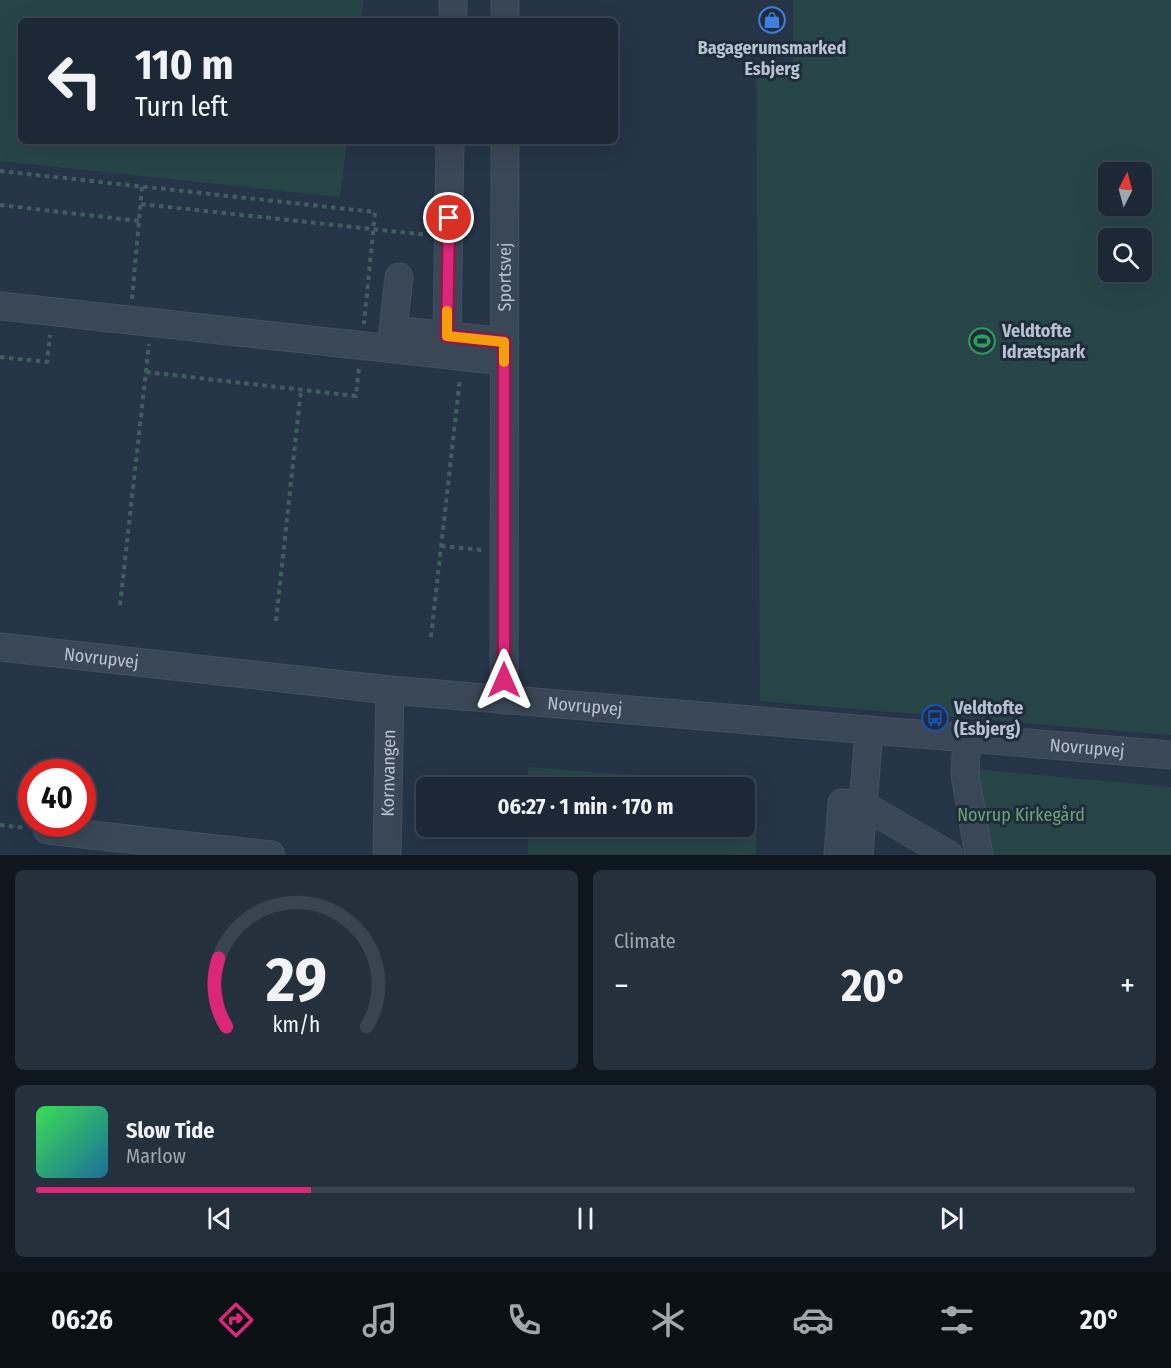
<!DOCTYPE html>
<meta charset="utf-8">
<style>
body{margin:0;font-family:"Fira Sans Condensed",sans-serif;background:#25303d;color:#f1f3f6;height:100vh;display:flex;flex-direction:column;font-size:22px;white-space:nowrap}
*{box-sizing:border-box;margin:0}
p{font-size:20px;color:#a0a6ad}
.icon{flex:none;width:33px;height:33px;fill:none;stroke:currentColor;stroke-width:2;stroke-linecap:round;stroke-linejoin:round}
.map{position:relative;height:855px;overflow:hidden}
.details{display:flex;flex-direction:column;gap:15px;padding:15px;background:#0f161d;flex:1}
.details>*{flex:none}
.banner{position:absolute;left:18px;top:18px;width:600px;height:126px;border-radius:9px;box-shadow:0 6px 24px #0002,0 0 0 2px #3a4450;background:#1c2835;color:#f1f3f6;overflow:hidden}
.needle{width:39px;rotate:6deg}
.controls{position:absolute;left:1098px;top:162px;display:grid;gap:12px}
.controls a{display:grid;place-items:center;width:54px;height:54px;border-radius:9px;background:#1c2835;box-shadow:0 6px 24px #0002,0 0 0 2px #3a4450;font-size:30px}
.speed{position:absolute;left:18px;top:759px;display:flex;gap:12px;font-size:30px;font-weight:700;text-align:center}
.speed>*{display:grid;place-content:center;width:78px;height:78px;border-radius:50%;background:#1c2835;box-shadow:0 6px 24px #0002,0 0 0 2px #3a4450;line-height:1}
.speed .limit{border:9px solid #d22;background:#fff;color:#111}
.pin{position:absolute;display:grid;place-items:center;width:51px;height:51px;color:#fff;margin:-26px;border:3px solid #fff;border-radius:50%;box-shadow:0 2px 6px #0007}
.me{position:absolute;width:66px;margin:-33px;rotate:0deg;stroke-linejoin:round;filter:drop-shadow(0 0 4px #0008)}
.turn{display:flex;align-items:center;gap:21px;height:126px;padding:0 18px;font-size:27px}
.turn .icon{width:78px;height:78px;stroke-width:2.5}
.turn b{display:block;font-size:42px;line-height:51px}
.big{font-size:45px;font-weight:700;line-height:1.1}
.details .widget{flex:1;display:flex;flex-direction:column;justify-content:center;gap:9px;min-width:0;padding:0 21px;border-radius:9px;background:#25303d}
.details .dial{align-items:center;gap:0}
.dial svg{height:156px;overflow:visible;fill:none;stroke:#3a4450;stroke-width:7;stroke-linecap:round;text-anchor:middle}
.dial text{fill:#f1f3f6;stroke:none}
.song{display:flex;align-items:center;gap:18px}
.cover{width:72px;height:72px;border-radius:9px;background:linear-gradient(135deg,hsl(130 70% 55%),hsl(200 70% 35%))}
.played{height:6px;border-radius:3px;background:linear-gradient(90deg,#db2777 25%,#3a4450 25%)}
.keys{display:flex;justify-content:space-around;direction:ltr}
.heat{display:flex;justify-content:space-between;align-items:center;font-size:33px;direction:ltr}
.details .tiles{flex:1;display:grid;gap:15px;grid-template-columns:1fr 1fr}
.widget:last-child{grid-column:span 2}
.trip{position:absolute;left:416px;top:777px;width:339px;height:60px;border-radius:9px;background:#1c2835;box-shadow:0 6px 24px #0002,0 0 0 2px #3a4450;font-weight:700;line-height:60px;text-align:center}
.dock{display:flex;height:96px;justify-content:space-around;align-items:center;background:#0b1015;color:#a0a6ad}
.dock .icon{width:42px;height:42px}
.dock .selected{color:#db2777}
.dock b{font-size:27px;color:#f1f3f6}
.map>svg:first-child{display:block}
</style>
<div class="map">
<svg width="1171" height="855" viewBox="0 0 1171 855">
<rect width="100%" height="100%" fill="#253547"/>
<path fill="#274547" fill-rule="evenodd" d="M0,0h364l-3,21h-340v120h326l-7,56 -340,-36z
M793,0h378v735l-411,-34 -4,-634 37,2zM1142,172v34h-34v-34zM1142,238v34h-34v-34z
M528,767l229,17 -1,71h-228v-28l216,-1v-38l-216,-1z
M973,769l198,18v68h-188z"/>
<g fill="none" stroke-linecap="round" stroke-linejoin="round">
<g stroke="#44505f" stroke-width="29">
<g id="minor">
<path d="M453,21v-21"/>
<path d="M505,21v-21"/>
<path d="M399,277l-6,53 112,12"/>
<path d="M0,306l504,55"/>
<path d="M447,336l3,-195"/>
<path id="s1" d="M0,647l390,43 781,65"/>
<path id="s2" d="M504,700l1,-559"/>
<path d="M967,736l-2,39 14,80"/>
<path d="M47,830l224,25"/>
<path id="s3" d="M387,855l3,-165"/>
<path d="M838,855l4,-52 21,2 86,50"/>
<path d="M859,855l10,-124"/>
</g>
</g>
<path stroke="#415e5f" stroke-width="4" stroke-dasharray="4.5 4.5" stroke-linecap="butt" d="M0,171l375,41 -11,112
M141,204l286,31
M0,205l139,16
M132,299l10,-112
M0,357l47,5 3,-27
M146,372l210,24 3,-29
M441,546l41,4
M120,605l29,-261
M276,621l25,-232
M431,637l29,-259
M0,825l26,3"/>
<use href="#minor" stroke="#3a4756" stroke-width="27"/>
</g>
<g fill="none" stroke-linecap="round" stroke-linejoin="round">
<g stroke="#8e194d" stroke-width="15">
<path id="route" d="M449,218l-2,118 57,6v338"/>
</g>
<use href="#route" stroke="#db2777" stroke-width="10"/>
<path stroke="#f59e0b" stroke-width="10" d="M447,311v25l57,6v20"/>
</g>
<defs>
<g id="shop-ring" transform="scale(1.35)"><circle r="9.5" fill="#1e2c3b" stroke="#3f7fe0" stroke-width="1.5"/><path d="M-5-2.5h2.3a2.7 3.5 0 0 1 5.4 0H5L5.5 6h-11ZM-1.5-2.5h3a1.5 2.3 0 0 0-3 0Z" fill="#3f7fe0"/></g>
<g id="stadium-ring" transform="scale(1.35)"><circle r="9.5" fill="#1e2c3b" stroke="#2e9e5b" stroke-width="1.5"/><path d="M0-5a6.5 5 0 1 0 0 10a6.5 5 0 1 0 0-10ZM-3.5-1.8h7v3.6h-7Z" fill="#2e9e5b"/></g>
<g id="bus-ring" transform="scale(1.35)"><circle r="9.5" fill="#1e2c3b" stroke="#1a4fb4" stroke-width="1.5"/><path d="M-5-6H5V4H4V6H2V4H-2V6H-4V4H-5ZM-3.5-4V0h7V-4ZM-3.5 1.2v1.5H-2V1.2ZM2 1.2v1.5H3.5V1.2Z" fill="#1a4fb4"/></g>
</defs>
<g fill-rule="evenodd">
<use href="#shop-ring" x="772" y="20"/>
<use href="#stadium-ring" x="982" y="341"/>
<use href="#bus-ring" x="935" y="718"/>
</g>
<g text-anchor="middle" dominant-baseline="central" stroke-width="6" stroke-linejoin="round" paint-order="stroke">
<g font-size="18" font-weight="bold" fill="#b8c2cf" stroke="#1e2c3b" text-anchor="start">
<text x="772" y="48" text-anchor="middle">Bagagerumsmarked<tspan x="772" dy="21">Esbjerg</tspan></text>
<text x="1002" y="331">Veldtofte<tspan x="1002" dy="21">Idrætspark</tspan></text>
<text x="954" y="708">Veldtofte<tspan x="954" dy="21">(Esbjerg)</tspan></text>
</g>
<g font-size="18" fill="#b8c2cf" stroke="#1e2c3b">
<text stroke="none"><textPath href="#s2" startOffset="423">Sportsvej</textPath></text>
<text stroke="none"><textPath href="#s1" startOffset="102">Novrupvej</textPath></text>
<text stroke="none"><textPath href="#s1" startOffset="588">Novrupvej</textPath></text>
<text stroke="none"><textPath href="#s1" startOffset="1092">Novrupvej</textPath></text>
<text stroke="none"><textPath href="#s3" startOffset="82">Kornvangen</textPath></text>
</g>
<g font-size="18" fill="#6da277" stroke="#1e2c3b">
<text x="1021" y="815">Novrup Kirkegård</text>
</g>
</g>
</svg>
<div class="controls">
<a><svg class="needle" viewBox="-14 -14 28 28"><path d="M0-13l5 13h-10z" fill="#e53935"/><path d="M0 13l5-13h-10z" fill="#a0a6ad"/></svg></a>
<a><svg class="icon" aria-label="search" viewBox="0 0 24 24"><circle cx="10" cy="10" r="6"/><path d="M15 15l6 6"/></svg></a>
</div>
<div class="speed"><div class="limit">40</div></div>
<div class="pin" style="left:449px;top:218px;background:#d93025"><svg class="icon" aria-label="arrive" viewBox="0 0 24 24"><path d="M6 21V4h12l-3 4 3 4H6"/></svg></div>
<svg class="me" style="left:504px;top:680px" viewBox="-20 -20 40 40"><path d="M0-17L14 15 0 8-14 15z" fill="#db2777" stroke="#fff" stroke-width="4"/></svg>
<div class="trip">06:27 · 1 min · 170 m</div>
<div class="banner">
<div class="turn"><svg class="icon" aria-label="left" viewBox="0 0 24 24"><path d="M17 20v-9H6M10 6l-5 5 5 5"/></svg><div><b>110 m</b>Turn left</div></div>
</div>
</div>
<section class="details">
<div class="tiles">
<div class="widget dial"><svg viewBox="0 0 100 80">
<path d="M14 69A42 42 0 1 1 86 69"/>
<path d="M14 69A42 42 0 0 1 10 34" stroke="#db2777"/>
<text x="50" y="56" font-size="32" font-weight="700">29</text>
<text x="50" y="72" font-size="11">km/h</text>
</svg></div>
<div class="widget"><p>Climate</p>
<div class="heat"><a>−</a><b class="big">20°</b><a>+</a></div>
</div>
<div class="widget">
<div class="song"><i class="cover"></i><div><b>Slow Tide</b><p>Marlow</p></div></div>
<div class="played"></div>
<div class="keys"><svg class="icon" aria-label="previous" viewBox="0 0 24 24"><path d="M18 5L8 12l10 7zM5 5v14"/></svg><svg class="icon" aria-label="pause" viewBox="0 0 24 24"><path d="M8 5v14M16 5v14"/></svg><svg class="icon" aria-label="next" viewBox="0 0 24 24"><path d="M6 5l10 7-10 7zM19 5v14"/></svg></div>
</div>
</div>
</section>
<nav class="dock">
<b>06:26</b>
<svg class="icon selected" aria-label="directions" viewBox="0 0 24 24"><path d="M12 3l9 9-9 9-9-9zM9 14v-3h6M13 9l2 2-2 2"/></svg>
<svg class="icon" aria-label="music" viewBox="0 0 24 24"><path d="M9 18V5l10-2v13"/><circle cx="6" cy="18" r="3"/><circle cx="16" cy="16" r="3"/></svg>
<svg class="icon" aria-label="phone" viewBox="0 0 24 24"><path d="M5 4h4l2 5-3 2q2 4 5 5l2-3 5 2v4C11 20 4 13 5 4z"/></svg>
<svg class="icon" aria-label="climate" viewBox="0 0 24 24"><path d="M12 3v18M4 7l16 10M4 17L20 7"/></svg>
<svg class="icon" aria-label="car" viewBox="0 0 24 24"><path d="M5 17H2v-5l4-1 3-4h7l3 4 3 1v5h-3M9 17h6M6 11h13"/><circle cx="7" cy="17" r="2"/><circle cx="17" cy="17" r="2"/></svg>
<svg class="icon" aria-label="filters" viewBox="0 0 24 24"><path d="M4 7h16M4 17h16"/><circle cx="9" cy="7" r="2"/><circle cx="15" cy="17" r="2"/></svg>
<b>20°</b>
</nav>
